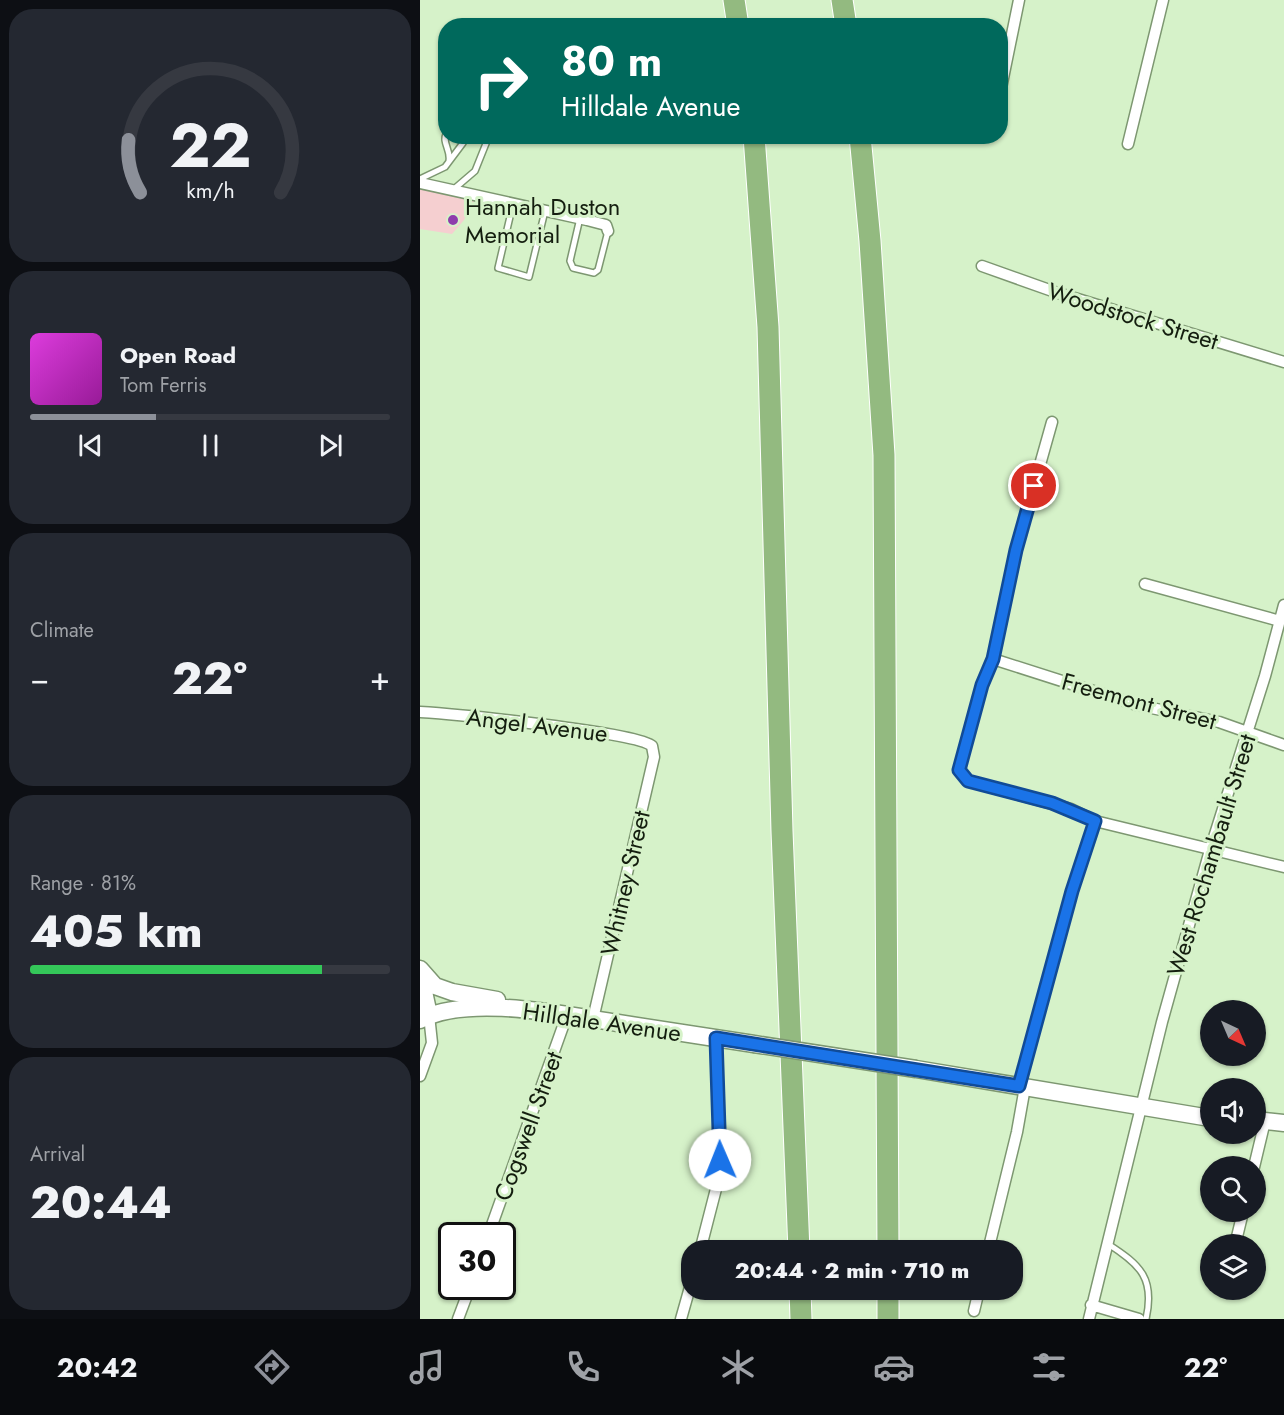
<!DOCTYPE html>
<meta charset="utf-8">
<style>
body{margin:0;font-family:Jost,sans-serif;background:#242831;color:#f1f3f6;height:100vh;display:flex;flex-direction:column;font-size:22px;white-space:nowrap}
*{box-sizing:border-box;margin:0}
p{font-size:20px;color:#9ea1a6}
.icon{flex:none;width:33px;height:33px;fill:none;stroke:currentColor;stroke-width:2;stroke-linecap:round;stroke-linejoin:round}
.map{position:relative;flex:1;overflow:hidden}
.side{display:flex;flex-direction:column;gap:9px;padding:9px;background:#0d0f14;width:420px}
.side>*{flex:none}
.top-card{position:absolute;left:18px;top:18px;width:570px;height:126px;border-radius:24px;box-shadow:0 2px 4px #0004;background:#00695c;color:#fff;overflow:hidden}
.needle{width:39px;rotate:136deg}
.controls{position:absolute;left:780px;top:1000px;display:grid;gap:12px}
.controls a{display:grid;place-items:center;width:66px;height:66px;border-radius:50%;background:#171b24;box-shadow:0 2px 4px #0004;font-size:30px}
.speed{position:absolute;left:18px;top:1222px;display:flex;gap:12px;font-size:30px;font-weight:700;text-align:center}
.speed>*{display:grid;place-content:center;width:78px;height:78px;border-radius:50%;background:#171b24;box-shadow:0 2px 4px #0004;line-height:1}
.speed .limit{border:3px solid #111;border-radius:9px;background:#fff;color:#111}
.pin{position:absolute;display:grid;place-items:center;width:51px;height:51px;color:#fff;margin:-26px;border:3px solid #fff;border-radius:50%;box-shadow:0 2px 6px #0007}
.me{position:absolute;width:66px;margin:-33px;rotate:359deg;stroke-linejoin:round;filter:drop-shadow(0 0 4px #0008)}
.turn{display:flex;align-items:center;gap:21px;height:126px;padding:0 24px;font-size:27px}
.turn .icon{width:78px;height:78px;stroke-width:2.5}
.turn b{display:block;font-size:42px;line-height:51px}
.big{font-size:45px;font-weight:800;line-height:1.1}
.side .card{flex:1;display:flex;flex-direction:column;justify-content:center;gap:9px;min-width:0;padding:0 21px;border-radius:24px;background:#242831}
.side .dial{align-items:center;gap:0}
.dial svg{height:156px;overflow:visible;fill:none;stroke:#363941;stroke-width:7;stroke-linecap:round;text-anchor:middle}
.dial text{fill:#f1f3f6;stroke:none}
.song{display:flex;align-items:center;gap:18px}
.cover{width:72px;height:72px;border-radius:9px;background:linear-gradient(135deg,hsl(300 70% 55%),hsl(300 70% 35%))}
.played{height:6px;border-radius:3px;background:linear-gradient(90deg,#8c9099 35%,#363941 35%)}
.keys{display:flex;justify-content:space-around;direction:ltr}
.heat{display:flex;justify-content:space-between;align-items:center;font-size:33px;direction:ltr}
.charge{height:9px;border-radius:4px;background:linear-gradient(90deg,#34c759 81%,#363941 0)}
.trip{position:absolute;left:261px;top:1240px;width:342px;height:60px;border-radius:24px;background:#171b24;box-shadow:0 2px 4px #0004;font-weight:800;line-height:60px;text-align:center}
.menu{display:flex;height:96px;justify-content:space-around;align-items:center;background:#090b0e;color:#9ea1a6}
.menu .icon{width:42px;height:42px}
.menu .on{color:#8c9099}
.menu b{font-size:27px;color:#f1f3f6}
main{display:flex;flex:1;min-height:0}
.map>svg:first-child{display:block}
</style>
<main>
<section class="side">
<div class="card dial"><svg viewBox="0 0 100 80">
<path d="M14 69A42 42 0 1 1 86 69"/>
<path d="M14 69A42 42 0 0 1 8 42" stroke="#8c9099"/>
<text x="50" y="56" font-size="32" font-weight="700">22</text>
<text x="50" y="72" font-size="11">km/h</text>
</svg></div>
<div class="card">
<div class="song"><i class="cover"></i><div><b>Open Road</b><p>Tom Ferris</p></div></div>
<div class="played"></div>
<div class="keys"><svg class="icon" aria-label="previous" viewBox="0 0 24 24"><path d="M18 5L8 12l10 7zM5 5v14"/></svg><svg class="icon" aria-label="pause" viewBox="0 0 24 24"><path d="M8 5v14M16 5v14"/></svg><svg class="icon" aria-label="next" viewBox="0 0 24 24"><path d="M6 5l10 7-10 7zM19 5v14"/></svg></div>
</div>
<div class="card"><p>Climate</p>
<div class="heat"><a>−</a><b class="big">22°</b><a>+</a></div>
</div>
<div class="card"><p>Range · 81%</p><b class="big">405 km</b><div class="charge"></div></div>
<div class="card"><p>Arrival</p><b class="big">20:44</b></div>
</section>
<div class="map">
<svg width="864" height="1319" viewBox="0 0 864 1319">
<rect width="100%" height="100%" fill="#d6f2c9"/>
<path fill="#f5cfd0" d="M0,189l54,12 -10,19 -12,14 -32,-5z"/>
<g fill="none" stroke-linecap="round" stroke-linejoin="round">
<g stroke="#7d9771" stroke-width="8">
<path id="service" d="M26,134c-4,9 5,16 3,27
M0,179l25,-12 18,-24
M34,189l21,-18 14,-35
M93,204l-15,64 31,9 16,-66
M160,218l-10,43 3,7 21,5 4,-3 10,-39
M688,1244c33,21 47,35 38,75"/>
</g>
<g stroke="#7d9771" stroke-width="13">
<path id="minor" d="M580,93l19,-93
M708,144l35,-144
M0,183l167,37 19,5 2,6
M562,266l76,27 226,69
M632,422l-36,128 -23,109 -11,26 -23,85 9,11 103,28 24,12 189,46
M725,584l135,37
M573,659l144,46 82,17 65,23
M0,712c32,2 217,20 232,34l2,11 -61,262
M0,1076l12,-33 -3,-28
M599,1086l53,-195 23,-70
M834,1167l11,-46
M68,1236l79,-221
M815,1245l8,-33
M280,1251l17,-66 3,-25 -4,-122
M568,1251l29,-119 8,-45
M671,1305l48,14
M554,1311l5,-21
M38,1319l12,-32
M261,1319l11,-39
M669,1319l73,-297 48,-172 55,-174 19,-71"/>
</g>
<g stroke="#7d9771" stroke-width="19">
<path id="secondary" d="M0,969l15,17 17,6 45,8
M0,973l9,42
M0,1020c49,-26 144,-5 198,3 46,7 91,14 136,21
M496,1069l294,49
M836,1120l28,3"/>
</g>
<g stroke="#fff" stroke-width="23">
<path id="motorway" d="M314,0l4,26
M422,0l4,26
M334,136l14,191 14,504 17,420
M440,136l10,105 14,214 4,796
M380,1290l1,29
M468,1290v29"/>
</g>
<use href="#service" stroke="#fff" stroke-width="5"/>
<use href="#minor" stroke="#fff" stroke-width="10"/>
<use href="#secondary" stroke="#fff" stroke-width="16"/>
<use href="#motorway" stroke="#93ba80" stroke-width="21"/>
<g stroke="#7d9771" stroke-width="19" stroke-linecap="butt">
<path id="secondary-bridge" d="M334,1044l162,25"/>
</g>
<use href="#secondary-bridge" stroke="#fff" stroke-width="16"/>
</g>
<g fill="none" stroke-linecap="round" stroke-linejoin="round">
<g stroke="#114b97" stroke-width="15">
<path id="route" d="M300,1160l-4,-122 303,48 53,-195 23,-70 -43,-18 -84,-22 -9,-11 23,-85 11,-26 23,-109 18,-64"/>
</g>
<use href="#route" stroke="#1a73e8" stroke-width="10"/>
</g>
<circle fill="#8e3dac" stroke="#d6f2c9" stroke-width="2" cx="33" cy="220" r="6"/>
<g text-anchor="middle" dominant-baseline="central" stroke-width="6" stroke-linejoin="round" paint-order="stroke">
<g font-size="24" fill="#141e0f" stroke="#d6f2c9" text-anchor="start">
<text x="45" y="206">Hannah Duston<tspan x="45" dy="28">Memorial</tspan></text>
</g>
<g font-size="24" fill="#141e0f" stroke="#d6f2c9">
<text transform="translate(713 316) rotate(17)">Woodstock Street</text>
<text transform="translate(719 701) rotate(15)">Freemont Street</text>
<text transform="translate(117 725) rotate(7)">Angel Avenue</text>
<text transform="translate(791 855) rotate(-73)">West Rochambault Street</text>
<text transform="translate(205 883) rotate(-77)">Whitney Street</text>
<text transform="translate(182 1022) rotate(8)">Hilldale Avenue</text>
<text transform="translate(108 1126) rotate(-70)">Cogswell Street</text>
</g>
</g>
</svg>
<div class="controls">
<a><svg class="needle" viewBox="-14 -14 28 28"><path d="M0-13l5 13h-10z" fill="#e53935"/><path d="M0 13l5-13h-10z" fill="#9ea1a6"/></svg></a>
<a><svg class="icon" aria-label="sound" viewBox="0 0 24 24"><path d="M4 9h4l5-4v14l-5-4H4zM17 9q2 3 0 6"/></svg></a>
<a><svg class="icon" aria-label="search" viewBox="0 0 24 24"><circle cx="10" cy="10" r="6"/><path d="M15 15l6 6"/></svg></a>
<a><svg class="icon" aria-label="layers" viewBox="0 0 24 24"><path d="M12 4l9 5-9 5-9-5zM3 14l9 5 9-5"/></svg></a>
</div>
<div class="speed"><div class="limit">30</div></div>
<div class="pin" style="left:614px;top:486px;background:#d93025"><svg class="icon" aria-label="arrive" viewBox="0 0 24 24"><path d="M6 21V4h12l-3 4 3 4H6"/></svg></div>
<svg class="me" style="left:300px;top:1160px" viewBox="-20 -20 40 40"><circle r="19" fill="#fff"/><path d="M0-13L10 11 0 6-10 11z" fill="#1a73e8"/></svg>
<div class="trip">20:44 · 2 min · 710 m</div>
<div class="top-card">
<div class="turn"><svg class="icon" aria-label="right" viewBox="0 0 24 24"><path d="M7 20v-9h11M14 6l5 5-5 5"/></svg><div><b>80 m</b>Hilldale Avenue</div></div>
</div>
</div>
</main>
<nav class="menu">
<b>20:42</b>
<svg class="icon on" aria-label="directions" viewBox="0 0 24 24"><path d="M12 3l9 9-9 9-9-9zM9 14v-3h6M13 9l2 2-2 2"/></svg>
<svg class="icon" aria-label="music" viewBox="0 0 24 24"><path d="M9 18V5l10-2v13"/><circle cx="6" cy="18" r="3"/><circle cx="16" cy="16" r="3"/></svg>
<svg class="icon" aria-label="phone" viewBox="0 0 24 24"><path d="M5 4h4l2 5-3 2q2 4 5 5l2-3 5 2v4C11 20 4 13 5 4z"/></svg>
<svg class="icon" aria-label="climate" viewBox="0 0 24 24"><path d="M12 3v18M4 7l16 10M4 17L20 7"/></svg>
<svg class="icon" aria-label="car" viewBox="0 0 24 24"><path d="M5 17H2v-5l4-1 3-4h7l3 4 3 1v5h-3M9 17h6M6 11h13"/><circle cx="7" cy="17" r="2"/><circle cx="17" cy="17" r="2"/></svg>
<svg class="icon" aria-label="filters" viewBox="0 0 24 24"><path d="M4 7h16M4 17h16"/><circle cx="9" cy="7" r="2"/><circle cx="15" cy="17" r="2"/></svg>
<b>22°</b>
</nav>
